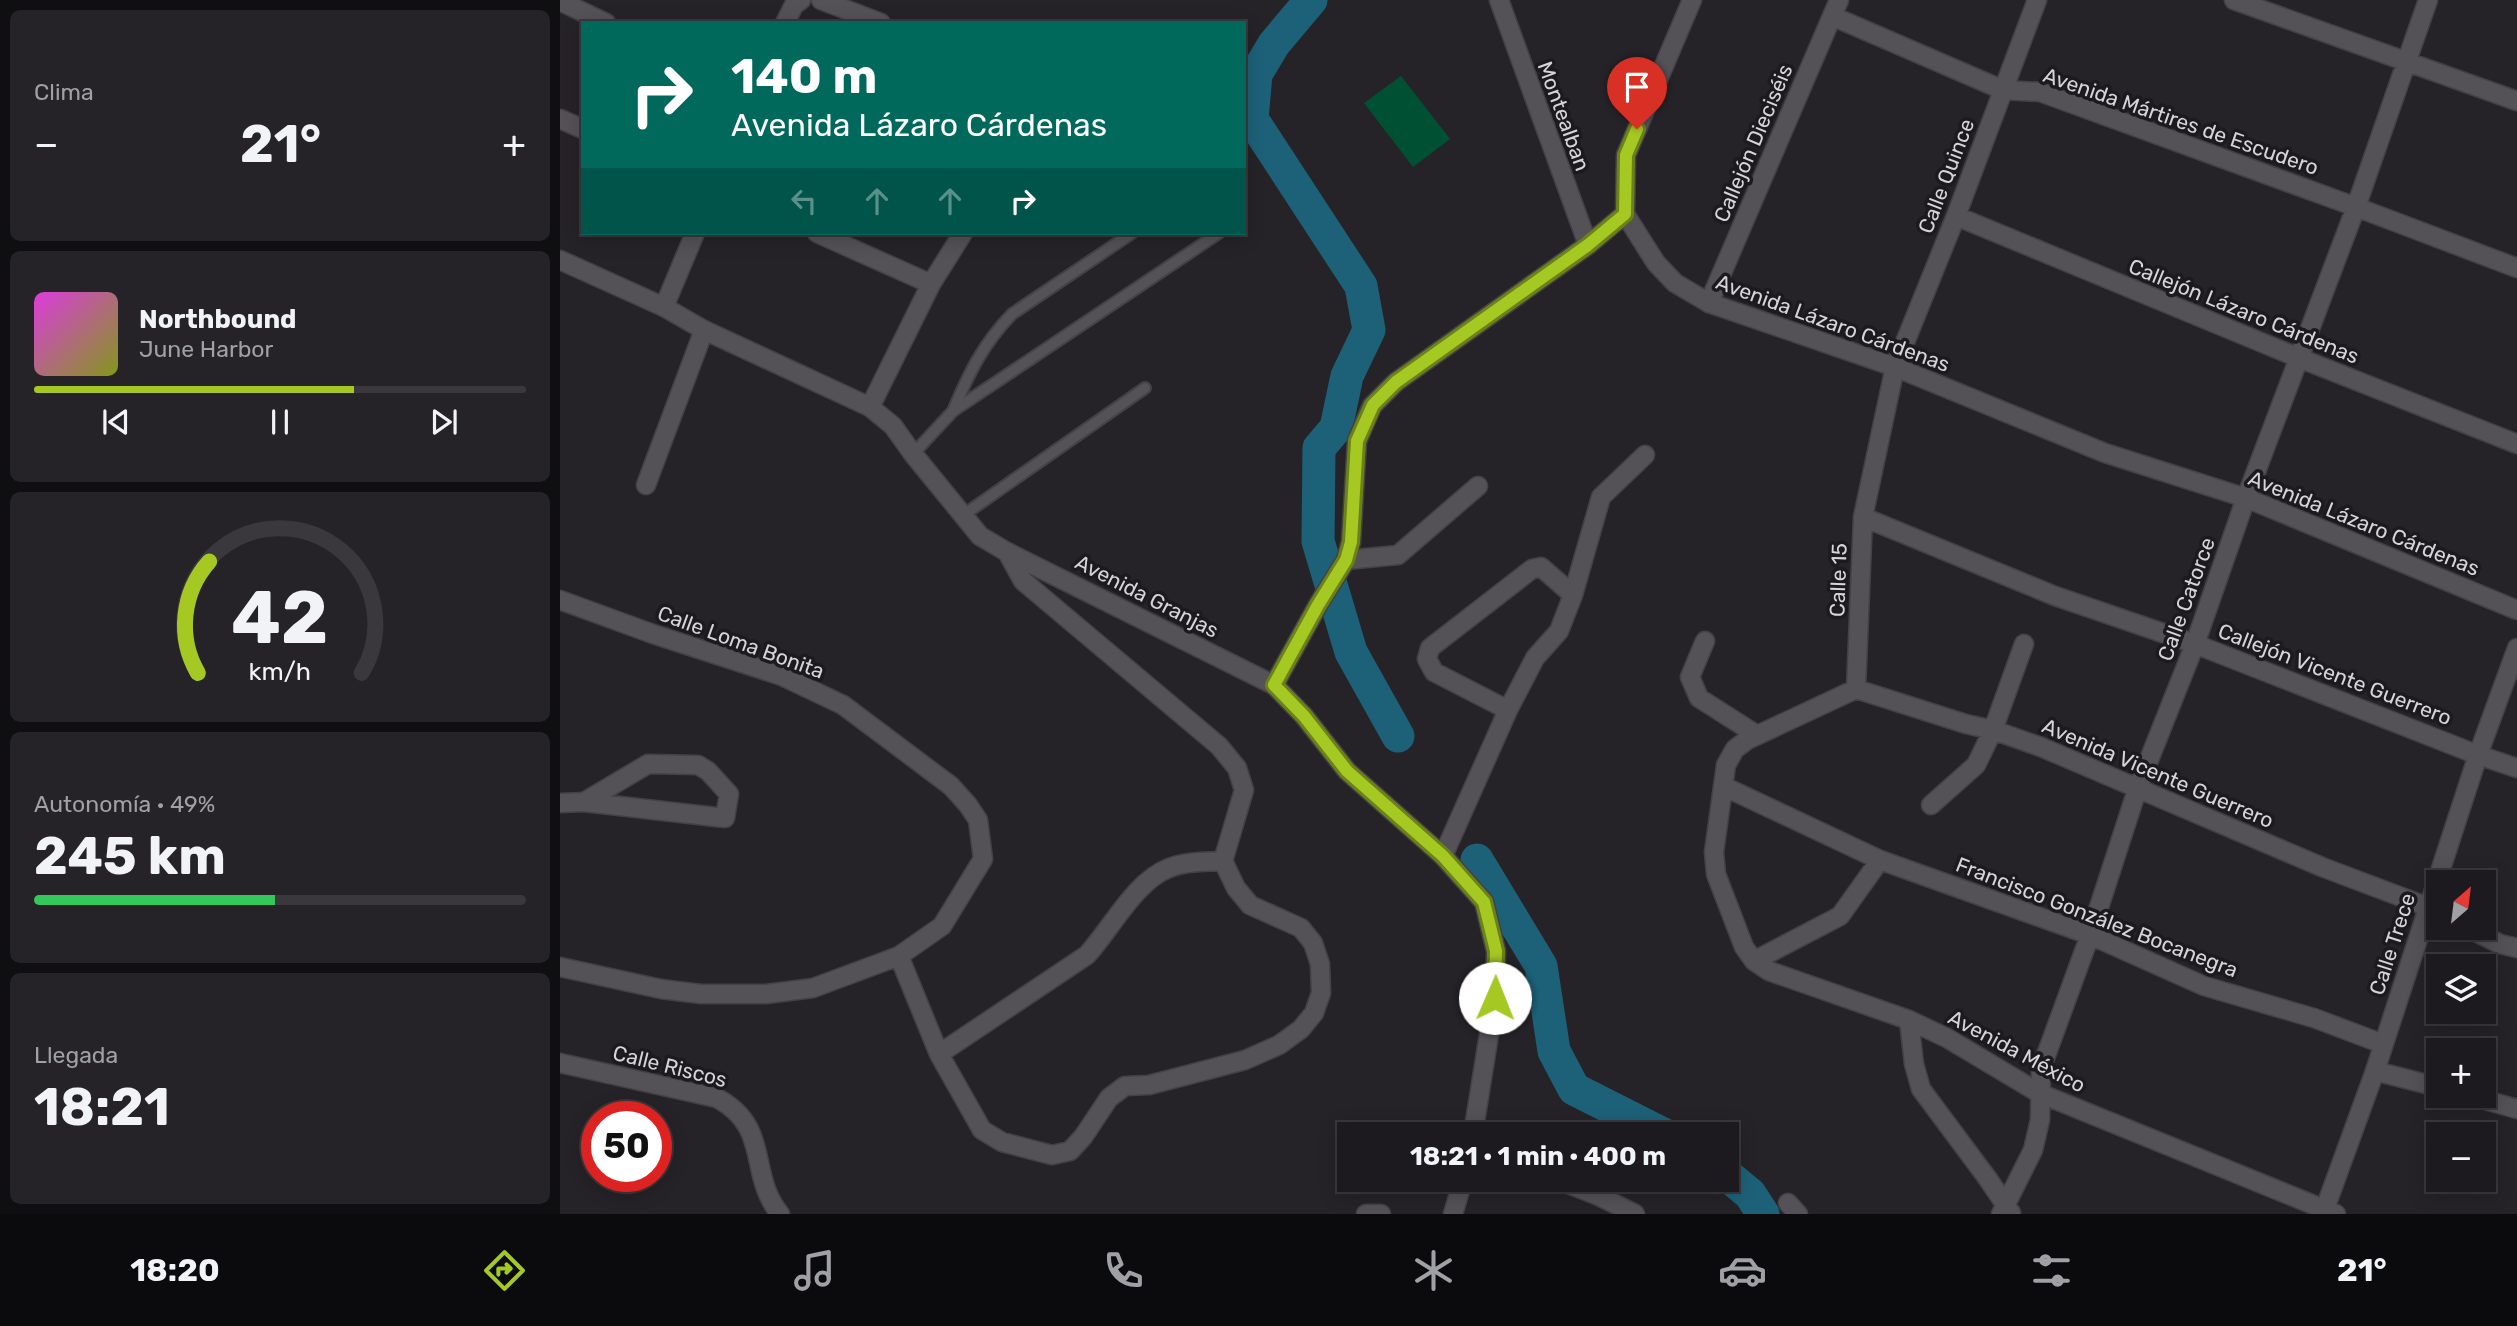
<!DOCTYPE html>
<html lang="es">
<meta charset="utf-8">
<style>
body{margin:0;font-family:Rubik,sans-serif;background:#252327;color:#f1f3f6;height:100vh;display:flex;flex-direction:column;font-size:26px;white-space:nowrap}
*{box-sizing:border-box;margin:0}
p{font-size:23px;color:#a0a1a4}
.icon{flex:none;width:38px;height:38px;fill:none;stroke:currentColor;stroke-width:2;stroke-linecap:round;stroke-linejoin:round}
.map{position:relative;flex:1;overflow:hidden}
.panel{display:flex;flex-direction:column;gap:10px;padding:10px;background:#0f0e10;width:560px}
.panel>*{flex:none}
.guide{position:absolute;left:21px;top:21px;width:665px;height:214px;border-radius:0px;box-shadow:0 4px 18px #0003,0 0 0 2px #3a383c;background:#00695c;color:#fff;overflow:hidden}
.needle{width:46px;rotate:28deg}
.tools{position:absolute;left:1866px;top:870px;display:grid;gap:14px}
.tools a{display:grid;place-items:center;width:70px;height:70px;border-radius:0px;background:#1c1a1e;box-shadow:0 4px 18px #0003,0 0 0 2px #3a383c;font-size:35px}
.speed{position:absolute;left:21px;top:1101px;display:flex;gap:14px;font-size:35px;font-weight:700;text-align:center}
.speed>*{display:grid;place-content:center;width:91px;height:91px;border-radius:50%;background:#1c1a1e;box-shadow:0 4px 18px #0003,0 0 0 2px #3a383c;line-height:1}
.speed .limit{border:10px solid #d22;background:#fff;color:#111}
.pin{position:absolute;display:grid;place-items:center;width:60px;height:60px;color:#fff;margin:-72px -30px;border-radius:50% 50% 50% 0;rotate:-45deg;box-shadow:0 0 7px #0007}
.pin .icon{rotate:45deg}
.me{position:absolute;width:77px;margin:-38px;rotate:1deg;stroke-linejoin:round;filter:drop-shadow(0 0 5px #0008)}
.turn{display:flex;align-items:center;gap:24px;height:147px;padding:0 35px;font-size:32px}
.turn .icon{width:91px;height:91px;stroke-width:2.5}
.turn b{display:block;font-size:49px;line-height:60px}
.lanes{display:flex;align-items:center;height:66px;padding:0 35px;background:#0003;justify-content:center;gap:35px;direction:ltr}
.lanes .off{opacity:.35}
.big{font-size:52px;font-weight:700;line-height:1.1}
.panel .widget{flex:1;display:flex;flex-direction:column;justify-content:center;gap:10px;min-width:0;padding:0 24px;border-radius:10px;background:#252327}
.panel .dial{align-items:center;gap:0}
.dial svg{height:182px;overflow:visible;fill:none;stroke:#3a383c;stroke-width:7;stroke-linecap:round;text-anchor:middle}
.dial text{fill:#f1f3f6;stroke:none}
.song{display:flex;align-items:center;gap:21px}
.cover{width:84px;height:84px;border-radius:10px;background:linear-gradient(135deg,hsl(300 70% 55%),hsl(70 70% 35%))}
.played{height:7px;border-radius:4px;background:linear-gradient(90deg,#a5c823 65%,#3a383c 65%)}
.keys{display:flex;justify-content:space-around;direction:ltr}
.heat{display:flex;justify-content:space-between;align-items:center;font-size:38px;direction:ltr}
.charge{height:10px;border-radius:5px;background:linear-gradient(90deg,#34c759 49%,#3a383c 0)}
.trip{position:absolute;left:777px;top:1122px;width:402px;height:70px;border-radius:0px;background:#1c1a1e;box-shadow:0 4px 18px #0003,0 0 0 2px #3a383c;font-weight:700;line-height:70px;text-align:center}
.dock{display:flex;height:112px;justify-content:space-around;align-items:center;background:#0b0a0c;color:#a0a1a4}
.dock .icon{width:49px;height:49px}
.dock .current{color:#a5c823}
.dock b{font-size:32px;color:#f1f3f6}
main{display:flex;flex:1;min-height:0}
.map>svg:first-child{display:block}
</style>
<main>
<section class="panel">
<div class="widget"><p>Clima</p>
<div class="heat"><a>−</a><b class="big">21°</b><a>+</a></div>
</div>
<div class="widget">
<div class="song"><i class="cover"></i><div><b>Northbound</b><p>June Harbor</p></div></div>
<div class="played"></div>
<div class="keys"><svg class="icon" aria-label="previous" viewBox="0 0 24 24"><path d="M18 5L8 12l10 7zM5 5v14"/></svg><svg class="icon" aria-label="pause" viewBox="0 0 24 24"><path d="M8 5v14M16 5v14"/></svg><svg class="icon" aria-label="next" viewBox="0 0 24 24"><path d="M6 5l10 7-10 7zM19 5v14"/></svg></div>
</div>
<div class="widget dial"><svg viewBox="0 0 100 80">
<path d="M14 69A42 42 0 1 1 86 69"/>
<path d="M14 69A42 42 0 0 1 19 20" stroke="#a5c823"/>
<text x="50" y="56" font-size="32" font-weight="700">42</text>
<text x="50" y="72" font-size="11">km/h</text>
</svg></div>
<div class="widget"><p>Autonomía · 49%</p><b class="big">245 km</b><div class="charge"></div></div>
<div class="widget"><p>Llegada</p><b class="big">18:21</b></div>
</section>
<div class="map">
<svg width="1957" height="1214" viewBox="0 0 1957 1214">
<rect width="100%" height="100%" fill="#262328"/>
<path fill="#005133" d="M841,76l49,63 -37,28 -49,-64z"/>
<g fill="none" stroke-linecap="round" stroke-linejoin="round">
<path stroke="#1d6178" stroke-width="33" d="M751,0l-37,44 -18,30 -4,45 109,167 8,44 -22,46 -11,52 -17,20 -1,93 33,111 47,84
M917,860l64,106 13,85 20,38 89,45
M1167,1175l23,19 13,20"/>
<g stroke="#434145" stroke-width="14">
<path id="lane" d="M393,411c16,-38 30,-67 59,-97l120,-81
M353,454l40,-43 266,-178
M402,516l183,-128"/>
</g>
<g stroke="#434145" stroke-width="21">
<path id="street" d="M261,0l60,23
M939,0l89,245
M1477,0l-81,216 -61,151 -32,150 -7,172 -109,51 -12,9 -9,16 -12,87 2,22 28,73 10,14 15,10 140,49 38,18 92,55 297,121
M1674,0l283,101
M0,1l46,22
M1272,16l171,74 37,2 316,115 161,61
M225,23l9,-18 7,-5
M0,119l23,10
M1065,214l1,-59 66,-155
M1396,216l343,142 218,86
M257,233l114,51
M1149,303l130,-303
M104,307l31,-74
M310,407l61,-123 32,-51
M86,485l58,-155
M1303,517l192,79 140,48 283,111 39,13
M786,560l52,-5 80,-69
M0,600l93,34 129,42 61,29 108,81 17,19 10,15 5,39 -41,67 -43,30 -86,32 -47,6h-65l-40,-5 -101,-22
M1145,641l-15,36 9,21 58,37
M1296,689l110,35 27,6 48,17 281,120 106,40
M948,710l-74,-38 -7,-13 3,-11 102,-79 9,-2 32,28
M1163,786l157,74 210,75 114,51 110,32 69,26
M0,803l24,-1 141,16 4,-24 -21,-23 -10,-6 -50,-1 -64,38
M1371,805l45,-40 17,-35 31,-86
M883,856l65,-146 27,-52 24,-27 14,-36 28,-98 44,-42
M339,956l40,98 43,76 20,12 50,13 18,-4 13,-14 26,-39 16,-12 24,-1 96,-25 34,-15 22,-16 13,-16 7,-20 -1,-29 -7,-21 -12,-15 -51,-23 -14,-17 -13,-27 21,-71 -7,-22 -18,-22 -196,-165 -16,-29
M1194,961l86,-45 40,-56
M1349,1020l5,44 7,25 67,90 23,34
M379,1054l148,-99c24,-26 48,-74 82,-87 17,-7 37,-6 54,-7
M0,1063l157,35c55,30 30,75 63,116
M1815,1071l63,16
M1911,1096l46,13
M998,1180l41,16 36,18
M1228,1203l10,11
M806,1214h15
M1441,1214l32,-64 7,-30 1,-51 49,-134 47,-145 58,-146 51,-146 110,-291 72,-207"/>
</g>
<g stroke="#434145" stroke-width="21">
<path id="secondary" d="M0,260l104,47 40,23 166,77 23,19 20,28 67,82 27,16 267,133 30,31 43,55 96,85 41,46 12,49 -1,46 -22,137
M714,685l44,-80 28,-45 5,-18 6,-101 15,-35 24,-24 192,-137 37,-31 31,49 19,20 34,20 186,64 210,86 141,45 271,112
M1908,928l32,16 17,4
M893,1214l10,-34
M1763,1214l52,-143 103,-316 39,-107"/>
</g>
<use href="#lane" stroke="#545157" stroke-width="10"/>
<use href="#street" stroke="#545157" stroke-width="18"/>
<use href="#secondary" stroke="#545157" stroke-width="18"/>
</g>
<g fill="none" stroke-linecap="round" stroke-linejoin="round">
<g stroke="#6b8217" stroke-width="18">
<path id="route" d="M935,998l1,-47 -12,-49 -41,-46 -96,-85 -43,-55 -30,-31 44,-80 28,-45 5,-18 6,-101 16,-36 23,-23 192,-137 37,-31 1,-59 11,-26"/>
</g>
<use href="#route" stroke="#a5c823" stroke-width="12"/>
</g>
<g text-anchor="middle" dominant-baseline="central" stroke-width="7" stroke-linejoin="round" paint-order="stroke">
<g font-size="21" fill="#d6d4d8" stroke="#1d1a1f">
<text transform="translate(1004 116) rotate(70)">Montealban</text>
<text transform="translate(1621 121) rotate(19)">Avenida Mártires de Escudero</text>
<text transform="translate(1193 143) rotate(-67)">Callejón Dieciséis</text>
<text transform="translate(1386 176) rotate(-69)">Calle Quince</text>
<text transform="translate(1684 311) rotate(22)">Callejón Lázaro Cárdenas</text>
<text transform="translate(1273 323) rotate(20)">Avenida Lázaro Cárdenas</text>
<text transform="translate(1804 523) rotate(22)">Avenida Lázaro Cárdenas</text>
<text transform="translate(1278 580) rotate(-88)">Calle 15</text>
<text transform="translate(587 596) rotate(27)">Avenida Granjas</text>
<text transform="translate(1626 599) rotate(-70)">Calle Catorce</text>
<text transform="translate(181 642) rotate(20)">Calle Loma Bonita</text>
<text transform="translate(1775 674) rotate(21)">Callejón Vicente Guerrero</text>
<text transform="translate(1598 773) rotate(23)">Avenida Vicente Guerrero</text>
<text transform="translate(1537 917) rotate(21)">Francisco González Bocanegra</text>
<text transform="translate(1832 944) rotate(-72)">Calle Trece</text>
<text transform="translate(1457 1051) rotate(28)">Avenida México</text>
<text transform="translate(110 1066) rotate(14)">Calle Riscos</text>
</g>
</g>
</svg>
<div class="tools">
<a><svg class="needle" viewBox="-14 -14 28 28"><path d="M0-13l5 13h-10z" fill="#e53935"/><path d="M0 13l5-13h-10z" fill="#a0a1a4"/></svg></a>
<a><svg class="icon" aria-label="layers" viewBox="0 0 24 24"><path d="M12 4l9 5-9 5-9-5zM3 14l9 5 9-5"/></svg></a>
<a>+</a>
<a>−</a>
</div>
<div class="speed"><div class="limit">50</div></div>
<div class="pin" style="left:1077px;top:129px;background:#d93025"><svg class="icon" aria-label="arrive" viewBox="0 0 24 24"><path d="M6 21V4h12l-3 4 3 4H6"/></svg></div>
<svg class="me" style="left:935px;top:998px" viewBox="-20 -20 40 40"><circle r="19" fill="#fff"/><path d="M0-13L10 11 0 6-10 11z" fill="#a5c823"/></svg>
<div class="trip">18:21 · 1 min · 400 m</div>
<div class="guide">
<div class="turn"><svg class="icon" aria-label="right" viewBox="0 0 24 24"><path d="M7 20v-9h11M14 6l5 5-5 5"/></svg><div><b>140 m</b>Avenida Lázaro Cárdenas</div></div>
<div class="lanes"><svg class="icon off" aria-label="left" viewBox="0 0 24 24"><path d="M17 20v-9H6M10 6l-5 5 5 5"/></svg><svg class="icon off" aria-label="ahead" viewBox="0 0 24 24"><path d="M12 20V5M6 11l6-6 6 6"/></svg><svg class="icon off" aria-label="ahead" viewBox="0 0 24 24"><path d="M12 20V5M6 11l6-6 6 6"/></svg><svg class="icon" aria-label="right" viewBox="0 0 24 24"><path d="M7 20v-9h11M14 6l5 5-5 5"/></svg></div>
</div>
</div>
</main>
<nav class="dock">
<b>18:20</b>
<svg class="icon current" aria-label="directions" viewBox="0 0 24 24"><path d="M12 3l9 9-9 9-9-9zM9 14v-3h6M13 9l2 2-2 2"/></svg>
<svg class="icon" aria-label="music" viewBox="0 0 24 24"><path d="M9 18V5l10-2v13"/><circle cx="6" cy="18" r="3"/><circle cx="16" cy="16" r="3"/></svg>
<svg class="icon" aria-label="phone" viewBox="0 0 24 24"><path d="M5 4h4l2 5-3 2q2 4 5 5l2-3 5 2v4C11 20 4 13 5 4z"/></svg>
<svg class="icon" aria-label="climate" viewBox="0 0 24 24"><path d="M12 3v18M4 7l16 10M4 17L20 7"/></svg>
<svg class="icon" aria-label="car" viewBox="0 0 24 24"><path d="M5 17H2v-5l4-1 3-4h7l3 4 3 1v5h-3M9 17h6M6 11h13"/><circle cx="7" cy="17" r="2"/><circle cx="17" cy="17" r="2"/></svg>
<svg class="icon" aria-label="filters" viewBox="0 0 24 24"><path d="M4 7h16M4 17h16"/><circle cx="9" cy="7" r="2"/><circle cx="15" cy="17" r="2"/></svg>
<b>21°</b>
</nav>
